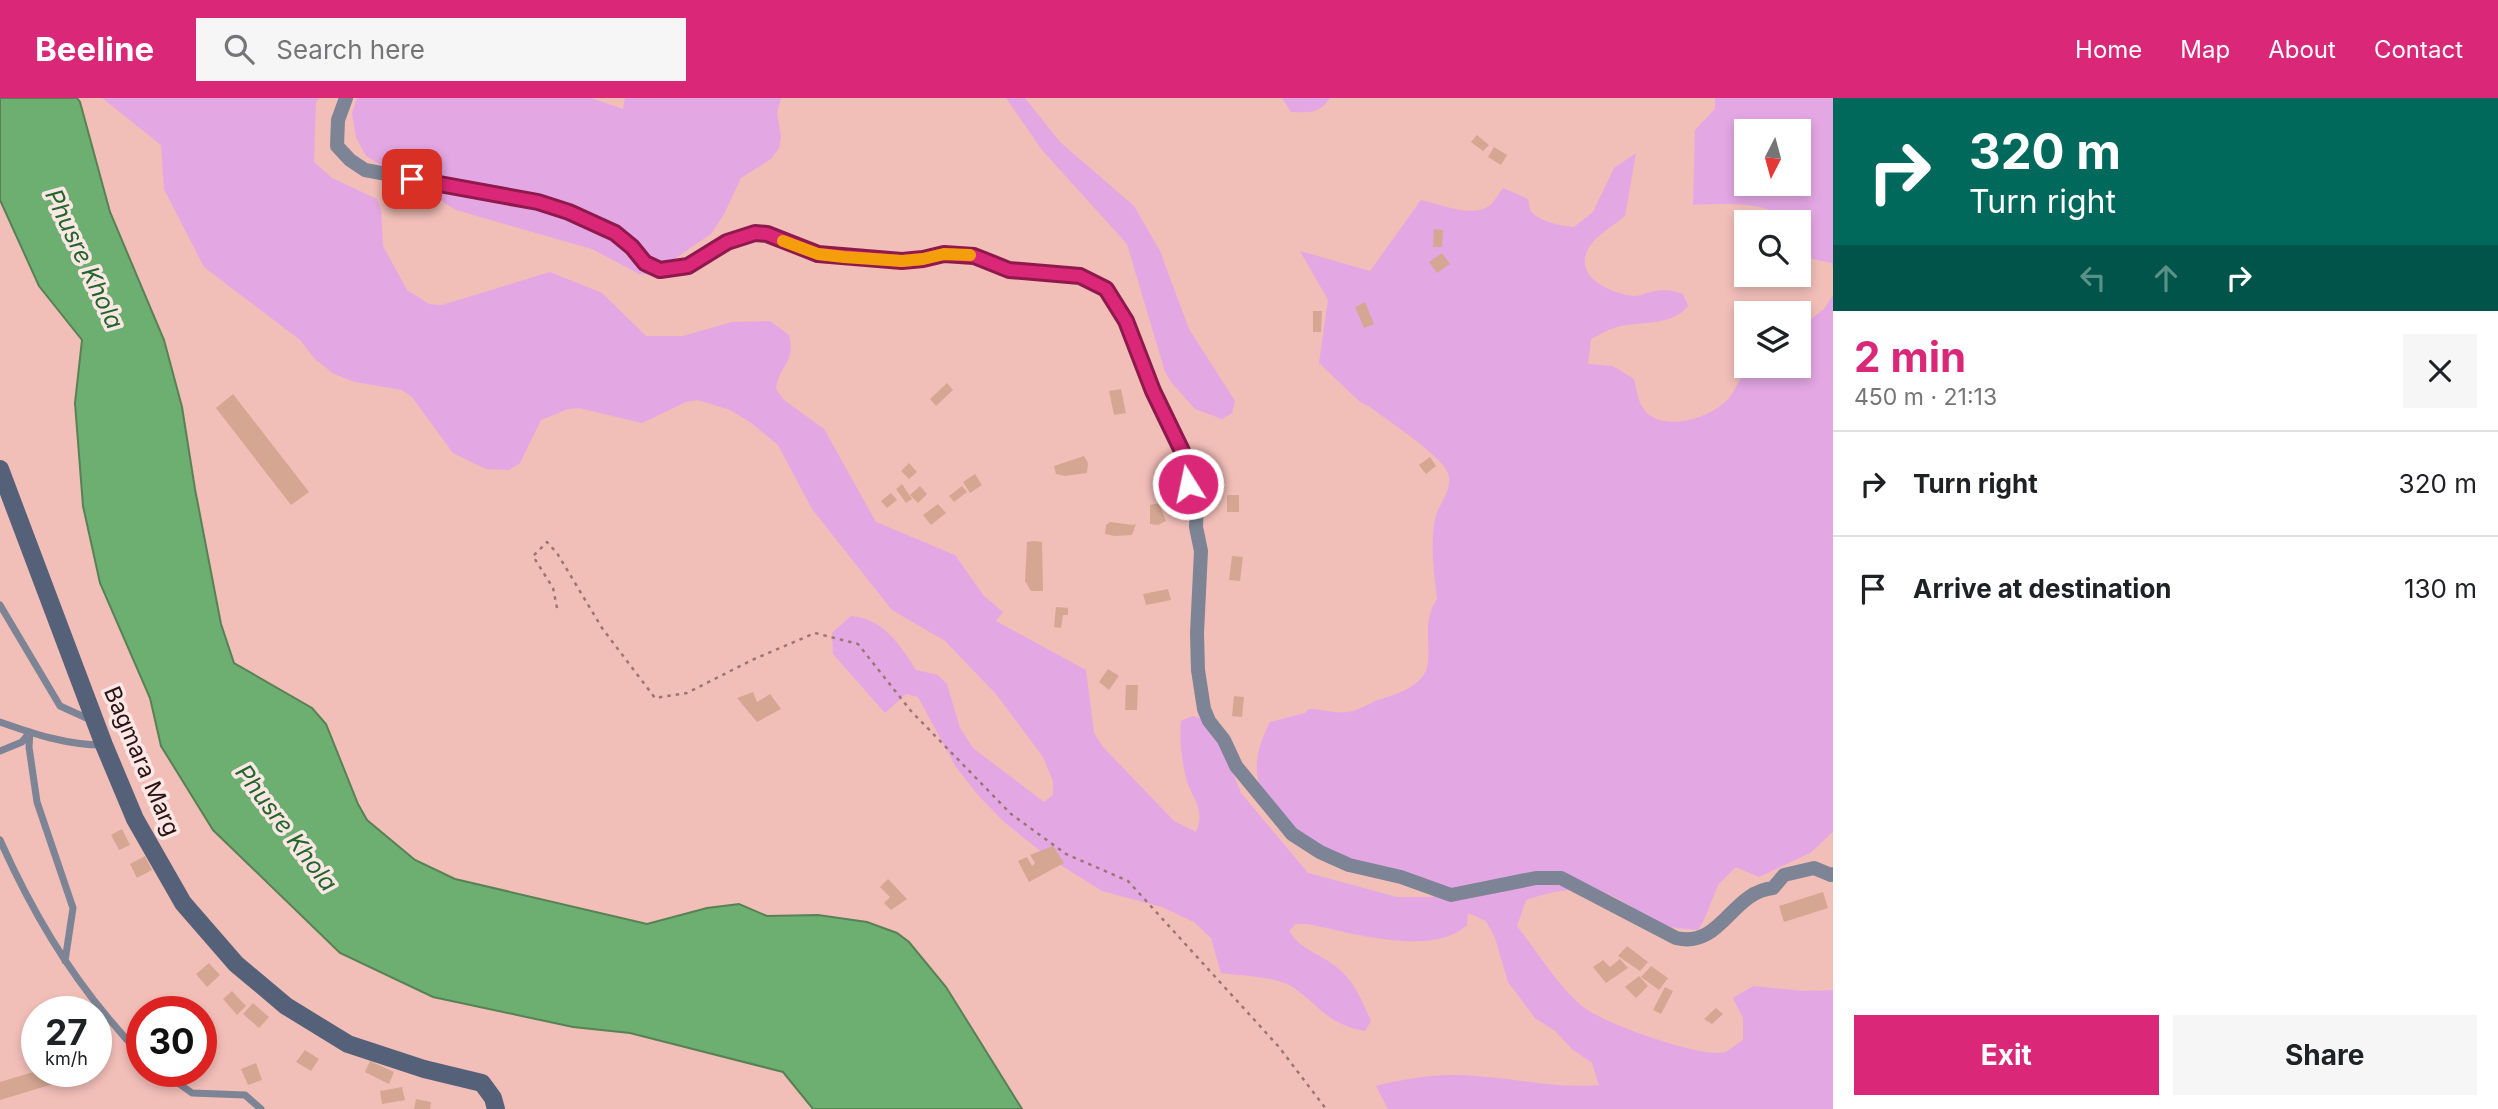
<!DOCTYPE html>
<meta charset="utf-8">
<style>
:root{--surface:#fff;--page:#f6f6f6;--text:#202124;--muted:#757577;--line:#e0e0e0;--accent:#db2777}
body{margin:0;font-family:Inter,sans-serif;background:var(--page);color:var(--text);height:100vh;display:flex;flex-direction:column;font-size:26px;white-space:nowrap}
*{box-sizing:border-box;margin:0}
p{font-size:23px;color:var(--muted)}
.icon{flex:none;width:38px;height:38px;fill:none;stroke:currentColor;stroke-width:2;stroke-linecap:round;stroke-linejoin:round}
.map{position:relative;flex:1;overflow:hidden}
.sheet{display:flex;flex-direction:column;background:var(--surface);width:665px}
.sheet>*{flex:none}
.banner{background:#00695c;color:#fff;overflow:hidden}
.needle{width:46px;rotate:186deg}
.tools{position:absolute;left:1734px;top:21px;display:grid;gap:14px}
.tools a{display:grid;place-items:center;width:77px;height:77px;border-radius:0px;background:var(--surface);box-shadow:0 4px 10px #0003;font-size:35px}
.speed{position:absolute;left:21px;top:898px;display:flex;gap:14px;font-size:35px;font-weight:700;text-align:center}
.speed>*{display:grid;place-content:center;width:91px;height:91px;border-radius:50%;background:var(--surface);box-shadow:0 4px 10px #0003;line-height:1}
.speed small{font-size:18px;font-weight:400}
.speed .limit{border:10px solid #d22;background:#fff;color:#111}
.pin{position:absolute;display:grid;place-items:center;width:60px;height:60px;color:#fff;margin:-30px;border-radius:14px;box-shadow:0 4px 10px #0006}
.me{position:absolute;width:77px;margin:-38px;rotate:350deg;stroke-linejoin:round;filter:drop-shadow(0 0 5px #0008)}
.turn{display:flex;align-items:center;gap:24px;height:147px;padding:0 21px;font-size:32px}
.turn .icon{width:91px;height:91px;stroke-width:2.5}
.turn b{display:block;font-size:49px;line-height:60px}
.lanes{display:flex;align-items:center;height:66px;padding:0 21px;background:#0003;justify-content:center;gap:35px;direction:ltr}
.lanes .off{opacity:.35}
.round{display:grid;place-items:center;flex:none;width:74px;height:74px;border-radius:0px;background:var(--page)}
.summary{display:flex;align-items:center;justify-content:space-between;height:119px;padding:0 21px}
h1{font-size:42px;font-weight:700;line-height:52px;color:var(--accent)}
.cta{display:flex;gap:14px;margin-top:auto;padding:14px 21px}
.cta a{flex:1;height:80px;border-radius:0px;background:var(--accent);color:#fff;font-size:28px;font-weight:700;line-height:80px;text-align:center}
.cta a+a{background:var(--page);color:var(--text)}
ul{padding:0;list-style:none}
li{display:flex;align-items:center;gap:21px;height:105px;padding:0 21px;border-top:2px solid var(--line)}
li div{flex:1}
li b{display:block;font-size:26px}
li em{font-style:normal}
header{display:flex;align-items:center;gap:42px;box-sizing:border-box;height:98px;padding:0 35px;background:var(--accent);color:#fff}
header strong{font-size:33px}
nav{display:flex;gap:38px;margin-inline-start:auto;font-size:24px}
.search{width:490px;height:63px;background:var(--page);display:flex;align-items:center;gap:18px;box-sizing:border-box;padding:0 24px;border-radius:0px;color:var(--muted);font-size:26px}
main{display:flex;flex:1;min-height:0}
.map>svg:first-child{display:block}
</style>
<header>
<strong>Beeline</strong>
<div class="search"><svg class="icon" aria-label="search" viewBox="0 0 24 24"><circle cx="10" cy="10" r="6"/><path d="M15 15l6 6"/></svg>Search here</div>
<nav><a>Home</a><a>Map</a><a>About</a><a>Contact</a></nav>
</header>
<main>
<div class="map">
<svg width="1833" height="1011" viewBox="0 0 1833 1011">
<rect width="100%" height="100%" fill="#f2beb8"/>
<path fill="#e3a7e4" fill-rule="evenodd" d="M102,0H319L316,4L314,64L332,80L377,101L381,112L383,148L407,192L429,206L442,207L550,174L602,195L646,238H683L732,224L770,223L789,237C796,265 779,267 776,291L784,302L824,331L876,424L955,457L984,498L1003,514L996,523L1086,572L1094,635L1103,649L1174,723L1196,734C1206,711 1192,701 1186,680C1182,663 1179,641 1181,623L1192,618L1203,621L1219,639L1241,695L1308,775L1397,799H1434C1430,794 1425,787 1420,783C1408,773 1374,771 1358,766C1326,755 1265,717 1258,681C1254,661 1261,642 1270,624L1305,615L1309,611C1322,611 1336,616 1348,614C1358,613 1368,606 1378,602C1397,596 1425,588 1428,565C1430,542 1423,522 1437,501C1434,474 1430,448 1435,421C1438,406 1454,391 1448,375C1442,358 1387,322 1370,309L1360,304L1319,265L1328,202L1300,153L1370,173L1421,102C1440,106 1470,120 1489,108C1495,104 1499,95 1503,90L1528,101C1528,102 1530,112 1531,113C1539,124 1562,128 1574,129L1593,114L1614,70L1636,55L1625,118C1614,127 1595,138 1588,151C1573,181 1614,196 1635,198C1641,198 1645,195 1651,194C1662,191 1673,192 1683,196L1688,208C1671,228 1645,223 1621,228C1610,230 1601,236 1591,241L1588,266L1613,268L1634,281C1637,293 1638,307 1648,316C1668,332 1706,321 1724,305C1737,295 1738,275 1755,268C1764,265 1789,268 1799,268V224L1806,225L1824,211L1833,197V734L1810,755L1759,779L1736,769L1718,787L1704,822L1698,832C1690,831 1683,831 1676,830C1650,825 1631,805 1607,796C1582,786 1550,794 1526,802L1517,828C1536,852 1562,894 1586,911C1607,926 1702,961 1725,954C1731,951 1738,945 1743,942V920L1733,900L1753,888L1803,893L1833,892V1011H1388L1376,988C1408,980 1441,975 1474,978C1515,980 1558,991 1599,987L1592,965L1572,951L1555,933L1535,920L1508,884L1495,840L1486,823L1468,815L1467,827C1432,860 1350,834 1307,826H1296L1289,833C1300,852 1324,857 1340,872C1356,886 1362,904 1371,923L1365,933C1326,926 1320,907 1291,888C1274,878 1240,878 1221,875L1211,840L1194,824L1162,809L1102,793L1048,759L1003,723L978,697L956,669L918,599L906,596L885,615L833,556L832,535L851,518C883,520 901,548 916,572L938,577L947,586L960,630L973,650L1044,704L1053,697V683L1043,659L996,596L945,543L892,512L812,411L778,347L750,324L730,312L698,302L686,304L642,325L579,310L568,311L541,322L520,365L509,372L486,371L453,355L412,299L402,292L355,284L334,276L315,261L300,242L204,169L164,91L161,47Z
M357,0H591L623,11L625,0H781L777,15L781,38L779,50L771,61L741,80L724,116L711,136L651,177L639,176L592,151L456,112L366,58L356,39L352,15Z
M1006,0H1025L1060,44L1134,108L1160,153L1189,231L1235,303L1232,315L1222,321L1195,311L1171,284L1165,274L1127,146L1042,52Z
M1282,0H1330C1318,17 1310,14 1291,14Z
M1715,0H1833V171L1832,165L1799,158V124H1787C1772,102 1718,106 1693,107L1695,32L1715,11ZM1799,33V86H1746V33Z"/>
<path fill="#6daf71" stroke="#588155" stroke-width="2" d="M0,0H77L80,4L110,114L164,242L182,309L195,391L221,526L234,565L312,610L326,626L358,706L367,722L415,762L455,781L647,826L707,810L739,806L767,818L818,817L867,824L897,835L909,844L946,889L1022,1011H813L783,974L630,935L573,929L433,899L340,855L213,732L161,648L150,600L100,485L83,408L75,305L82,242L39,188L0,102Z"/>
<path fill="#d5a793" d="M1477,37L1489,47L1483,53L1471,44Z
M1494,49L1507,57L1501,67L1488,59Z
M1434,131L1443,132L1442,149H1433Z
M1442,155L1450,166L1437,175L1429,164Z
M1365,204L1374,226L1364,230L1355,209Z
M1313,213H1322L1321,234H1313Z
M947,285L953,292L936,308L930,301Z
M1121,291L1126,315L1114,317L1109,293Z
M233,296L309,394L291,407L216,310Z
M1084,358L1088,365L1087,375L1065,378L1056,376L1054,368Z
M1430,359L1436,368L1426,376L1419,367Z
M909,365L917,374L909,381L901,373Z
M975,376L982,387L970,395L963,384Z
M902,386L912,401L906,405L896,391Z
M920,388L927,396L918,405L910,397Z
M962,388L967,394L954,404L949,398Z
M891,395L897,402L887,410L881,403Z
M1227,397H1239V414H1227Z
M1159,405L1166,423L1158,427L1150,426V407Z
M938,406L946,415L931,427L923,417Z
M1110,424L1133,427L1136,426L1132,437L1114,438L1105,436L1106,427Z
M1034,443L1042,444L1043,493H1031L1025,483L1027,444Z
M1232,458L1243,459L1240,483L1229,482Z
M1168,491L1171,502L1146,507L1143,496Z
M1056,509L1068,510V517H1063L1061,530L1054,529Z
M1108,571L1119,578L1109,592L1099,584Z
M1126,587H1138L1137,612H1125Z
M753,594L757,604L770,596L781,611L757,624L737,600Z
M1234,598L1244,599L1242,619L1232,618Z
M122,731L130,747L119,752L111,737Z
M1053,748L1064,765L1029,784L1018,763L1027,759L1032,768L1035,765L1030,757Z
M145,758L152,772L137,780L130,766Z
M888,781L907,801L891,812L884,805L890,799L880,789Z
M1823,794L1828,810L1784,824L1779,808Z
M1627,848L1648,864L1640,873L1618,858Z
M1620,861L1628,870L1606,885L1593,869L1603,862L1610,869Z
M209,865L220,877L207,889L196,876Z
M1651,868L1668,880L1659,892L1641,879Z
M1639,878L1648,888L1636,900L1625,889Z
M1665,889L1673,893L1661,916L1653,912Z
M232,893L246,908L237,917L223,901Z
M253,905L269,919L259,930L243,916Z
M1716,910L1723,916L1712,926L1704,921Z
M305,952L319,961L311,973L296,964Z
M370,963L394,974L389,986L365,974Z
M256,965L262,982L248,987L241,971Z
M37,973H50L53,986L0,1002V984Z
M402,989L405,1002L382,1006L380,993Z
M416,1001L431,1004L430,1011H414Z"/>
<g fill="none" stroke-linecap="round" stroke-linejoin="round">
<path stroke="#9c7772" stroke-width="2.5" stroke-dasharray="3.5 5" stroke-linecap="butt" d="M557,510L553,490L533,458L547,444L557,455L602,530L655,600L687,595L752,562L815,535L858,546L911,613L1011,716L1066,756L1128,783L1279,949L1326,1011"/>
<path stroke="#7c8495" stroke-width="7" d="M0,507L60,608L93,623
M0,624C34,636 67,647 103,647
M0,653L22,644L30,634L29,649L37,704L73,810L65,863
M0,742C28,805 64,868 109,921C120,933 129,946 142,957
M161,973L192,995L245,997L261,1011"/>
<path stroke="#7c8495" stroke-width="14" d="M346,0L338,22L337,48L350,62L365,72L538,104L569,114L615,135L632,149L645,165L660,171L688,168L728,144L755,135L767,136L818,156L844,159L903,162L923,161L944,156L973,158L1009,172L1080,178L1106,191L1126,223L1153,293L1182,353L1188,386L1197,405L1196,429L1201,453L1197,535L1198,572L1204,611L1209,623L1224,642L1236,668L1292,736L1320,754L1349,767L1401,779L1451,797L1536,780H1561L1676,840C1721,851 1731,794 1773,790L1784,777L1814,770L1831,777L1833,776"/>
<path stroke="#556179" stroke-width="18" d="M0,371L104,647L135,721L183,805L236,866L286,908L348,946L424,971L482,985L493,1000L496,1011"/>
</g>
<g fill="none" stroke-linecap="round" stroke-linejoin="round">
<defs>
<path id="route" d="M412,81L538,104L569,114L615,135L632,149L645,165L660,172L688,168L727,144L755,135L767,136L818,156L902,163L923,161L944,156L974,158L1009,172L1080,178L1106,191L1126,223L1153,293L1182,353L1188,386"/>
</defs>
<use href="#route" stroke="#8e194d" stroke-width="18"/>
<use href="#route" stroke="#db2777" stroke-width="12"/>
<path stroke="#f59e0b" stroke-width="12" d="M783,143L818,156L844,159L902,163L923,161L944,156L970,157"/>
</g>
<g text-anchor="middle" stroke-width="7" stroke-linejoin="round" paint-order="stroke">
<g font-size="23" fill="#281614" stroke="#fde7e5">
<text transform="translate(142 663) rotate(67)" y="8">Bagmara Marg</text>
</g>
<g font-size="24" font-style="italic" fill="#22662b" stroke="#fde7e5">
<text transform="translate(84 161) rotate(65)" y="8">Phusre Khola</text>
<text transform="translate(286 730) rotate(53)" y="8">Phusre Khola</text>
</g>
</g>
</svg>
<div class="tools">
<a><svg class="needle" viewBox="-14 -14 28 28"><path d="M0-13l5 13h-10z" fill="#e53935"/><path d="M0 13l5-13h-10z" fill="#757577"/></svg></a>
<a><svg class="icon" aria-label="search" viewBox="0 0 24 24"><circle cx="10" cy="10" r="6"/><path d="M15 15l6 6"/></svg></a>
<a><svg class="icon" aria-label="layers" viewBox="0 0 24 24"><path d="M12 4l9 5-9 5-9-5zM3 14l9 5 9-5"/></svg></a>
</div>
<div class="speed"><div>27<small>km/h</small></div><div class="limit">30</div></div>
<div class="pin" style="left:412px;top:81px;background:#d93025"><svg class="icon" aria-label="arrive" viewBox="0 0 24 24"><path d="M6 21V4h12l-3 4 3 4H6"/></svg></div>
<svg class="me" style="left:1188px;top:386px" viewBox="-20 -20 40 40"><circle r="17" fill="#db2777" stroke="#fff" stroke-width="3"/><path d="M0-11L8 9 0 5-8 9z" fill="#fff"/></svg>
</div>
<section class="sheet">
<div class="banner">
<div class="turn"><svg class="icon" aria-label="right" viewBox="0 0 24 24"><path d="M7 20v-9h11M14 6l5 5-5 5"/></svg><div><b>320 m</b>Turn right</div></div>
<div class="lanes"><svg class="icon off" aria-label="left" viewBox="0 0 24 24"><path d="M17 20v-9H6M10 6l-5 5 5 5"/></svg><svg class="icon off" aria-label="ahead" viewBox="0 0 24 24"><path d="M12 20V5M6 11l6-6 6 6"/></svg><svg class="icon" aria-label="right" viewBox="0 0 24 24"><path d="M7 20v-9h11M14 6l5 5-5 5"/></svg></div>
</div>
<div class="summary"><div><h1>2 min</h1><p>450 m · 21:13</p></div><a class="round"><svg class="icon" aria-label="close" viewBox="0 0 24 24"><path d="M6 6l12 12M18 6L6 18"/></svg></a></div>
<ul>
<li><svg class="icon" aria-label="right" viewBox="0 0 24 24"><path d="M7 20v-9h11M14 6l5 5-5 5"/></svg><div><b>Turn right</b></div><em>320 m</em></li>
<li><svg class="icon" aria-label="arrive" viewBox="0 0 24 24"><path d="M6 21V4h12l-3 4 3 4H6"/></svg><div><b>Arrive at destination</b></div><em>130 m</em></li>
</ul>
<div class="cta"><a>Exit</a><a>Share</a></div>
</section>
</main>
